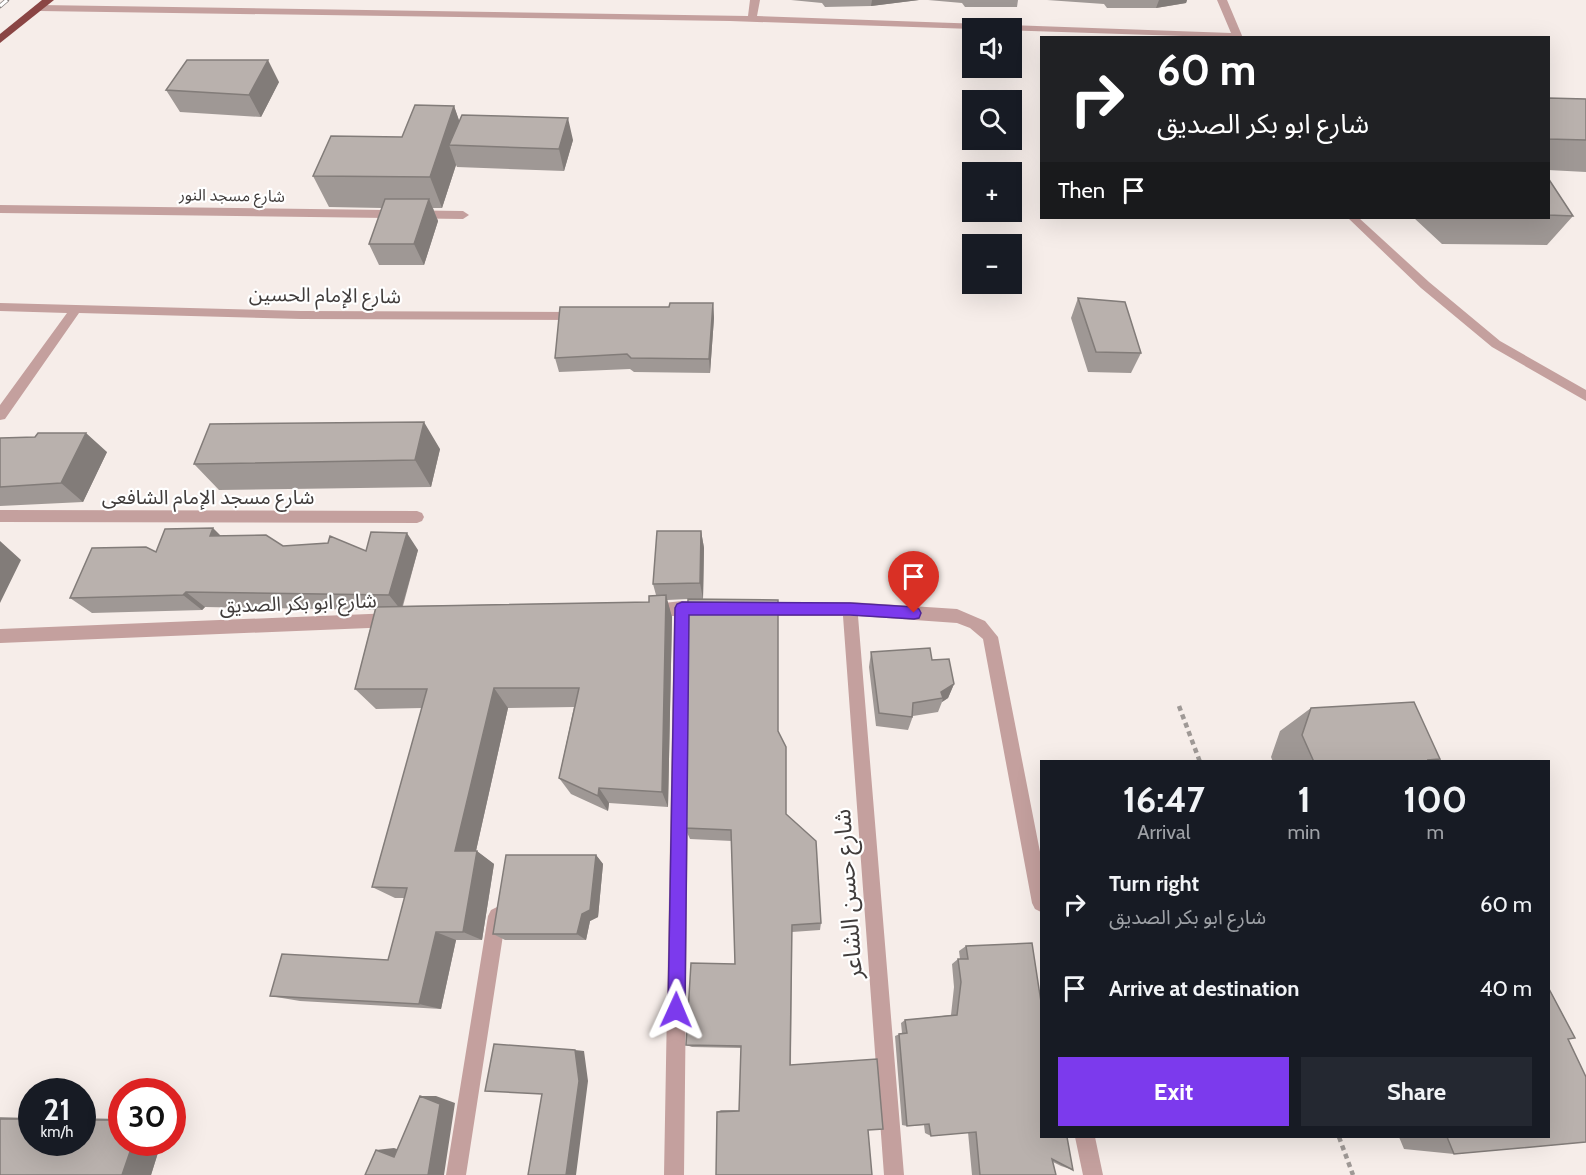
<!DOCTYPE html>
<meta charset="utf-8">
<style>
:root{--surface:#171b24;--page:#242831;--text:#f1f3f6;--muted:#9ea1a6;--accent:#7c3aed}
body{margin:0;font-family:Cabin,"Noto Sans Arabic",sans-serif;background:var(--page);color:var(--text);height:100vh;display:flex;flex-direction:column;font-size:22px;white-space:nowrap}
*{box-sizing:border-box;margin:0}
p{font-size:20px;color:var(--muted)}
.icon{flex:none;width:33px;height:33px;fill:none;stroke:currentColor;stroke-width:2;stroke-linecap:round;stroke-linejoin:round}
.map{position:relative;flex:1;overflow:hidden}
.panel{position:absolute;left:1040px;top:760px;width:510px;height:378px;display:flex;flex-direction:column;background:var(--surface);border-radius:0px;box-shadow:0 6px 24px #0002}
.panel>*{flex:none}
.banner{position:absolute;left:1040px;top:36px;width:510px;height:183px;border-radius:0px;box-shadow:0 6px 24px #0002;background:#202124;color:#fff;overflow:hidden}
.tools{position:absolute;left:962px;top:18px;display:grid;gap:12px}
.tools a{display:grid;place-items:center;width:60px;height:60px;border-radius:0px;background:var(--surface);box-shadow:0 6px 24px #0002;font-size:30px}
.speed{position:absolute;left:18px;top:1078px;display:flex;gap:12px;font-size:30px;font-weight:700;text-align:center}
.speed>*{display:grid;place-content:center;width:78px;height:78px;border-radius:50%;background:var(--surface);box-shadow:0 6px 24px #0002;line-height:1}
.speed small{font-size:15px;font-weight:400}
.speed .limit{border:9px solid #d22;background:#fff;color:#111}
.pin{position:absolute;display:grid;place-items:center;width:51px;height:51px;color:#fff;margin:-62px -26px;border-radius:50% 50% 50% 0;rotate:-45deg;box-shadow:0 0 6px #0007}
.pin .icon{rotate:45deg}
.me{position:absolute;width:66px;margin:-33px;rotate:1deg;stroke-linejoin:round;filter:drop-shadow(0 0 4px #0008)}
.turn{display:flex;align-items:center;gap:21px;height:126px;padding:0 18px;font-size:27px}
.turn .icon{width:78px;height:78px;stroke-width:2.5}
.turn b{display:block;font-size:42px;line-height:51px}
.then{display:flex;align-items:center;height:57px;padding:0 18px;background:#0003;gap:12px;font-size:22px}
.eta{display:flex;justify-content:space-evenly;align-items:center;height:102px;text-align:center}
.eta b{font-size:36px;font-weight:700;line-height:42px}
.cta{display:flex;gap:12px;margin-top:auto;padding:12px 18px}
.cta a{flex:1;height:69px;border-radius:0px;background:var(--accent);color:#fff;font-size:24px;font-weight:700;line-height:69px;text-align:center}
.cta a+a{background:var(--page);color:var(--text)}
ul{padding:0;list-style:none}
li{display:flex;align-items:center;gap:18px;height:84px;padding:0 18px}
li div{flex:1}
li b{display:block;font-size:22px}
li em{font-style:normal}
.map>svg:first-child{display:block}
</style>
<div class="map">
<svg width="1586" height="1175" viewBox="0 0 1586 1175">
<rect width="100%" height="100%" fill="#f6ede9"/>
<g fill="none" stroke-linecap="round" stroke-linejoin="round">
<path stroke="#9f9996" stroke-width="4.5" stroke-dasharray="5 4" stroke-linecap="butt" d="M1179,706L1200,762
M1339,1137L1353,1175"/>
<path fill="#c4a09e" fill-rule="evenodd" d="M750,0H760L757,16L1231,33L1217,0H1227L1243,38L730,21L40,11L35,8L40,5L748,16Z
M0,205L463,211L469,215L463,219L0,213Z
M1348,218H1359L1429,282L1500,341L1586,390V401L1492,347L1421,288Z
M0,303L301,311L578,312L584,316L578,320L301,319L79,313L5,419L0,420V405L67,313L0,311Z
M0,510L417,511L422,513L424,517L422,521L417,523L0,522Z
M682,601L712,603L715,608L712,613L690,615L684,1175H664L674,616L645,615L642,610L645,605Z
M758,602H850L957,609L985,621L998,637L1041,857V912L1035,909L1032,903L983,639L970,628L957,623L858,616L904,1175H884L843,616H758L753,614L750,609L753,604Z
M393,613L398,615L401,620L398,625L393,627L0,643V629Z
M497,907L503,910L506,916L466,1175H446L488,916L491,910Z
M1075,1137H1095L1103,1175H1083Z"/>
<path fill="#8a4544" fill-rule="evenodd" d="M42,0H54L0,43V34Z"/>
<defs>
<path id="rail" d="M0,6L7,0"/>
</defs>
<use href="#rail" stroke="#857f7d" stroke-width="4.5"/>
<use href="#rail" stroke="#fff" stroke-width="3" stroke-dasharray="10" stroke-linecap="butt"/>
</g>
<path fill="#9f9895" d="M791,0H919L871,6L825,7L822,3Z
M928,0H1018L1017,7H965L962,3Z
M1047,0H1187L1186,3L1156,8H1107L1104,4Z
M279,82L261,117L180,112L166,90Z
M1548,98L1586,99V172L1548,170Z
M454,106L459,121L573,140L564,171L457,167L456,165L442,208H433L438,221L424,265H379L369,244L382,208L329,207L313,176L402,137Z
M1548,178L1573,216L1547,245L1442,244L1414,218H1548Z
M1078,298L1141,353L1131,373L1088,372L1071,318Z
M713,303L714,318L710,373L634,372L630,369L559,372L555,358Z
M0,438L107,452L83,502L0,506Z
M440,449L431,487L219,490L194,464Z
M701,531L704,548L703,599L778,600V732L786,815L821,923L820,930L792,932L791,1065L883,1129L717,1112L721,1110H739L741,1048L692,1047L686,1045L735,964L732,841L690,839L685,828L688,599L667,600L672,617L668,807L609,803L608,811L571,794L559,778L574,707L508,708L476,851L494,864L482,940H456L441,1009L300,1001L270,996L388,960L405,898H395L372,887L422,708L376,709L355,689L375,610L205,607L202,610L92,613L70,598L156,552L221,536L283,546L366,551L418,550L403,606L649,602L656,595L653,584Z
M871,652L932,660L954,684L948,698L942,702L938,712L913,716L908,730L876,726L869,667Z
M1311,708L1440,759L1434,762H1273L1271,757L1280,731Z
M596,855L603,864L598,917L590,921L586,940H505L493,934Z
M966,946L1041,1137L1073,1170L1061,1166L1053,1162L1056,1175H972L968,1132L931,1136L925,1133L924,1125L907,1126L902,1125L895,1036L902,1033L901,1023L905,1020L951,1015L954,987L952,964L958,959H960L959,951Z
M1548,987L1575,1038L1568,1039L1586,1077V1142L1454,1154L1404,1149L1399,1137H1548Z
M0,1117L32,1118V1143H82V1118L122,1119V1143H161L151,1175H0Z"/>
<path fill="#827c79" d="M872,0H919L871,6Z
M1159,0H1187L1186,3L1156,8Z
M268,60L279,82L261,117L249,95Z
M454,106L465,137L449,145L456,165L442,208L430,177Z
M568,118L573,140L564,171L559,149Z
M429,199L438,221L424,265L414,244Z
M713,303L714,318L710,373L709,359Z
M424,422L440,449L431,487L415,460Z
M86,433L107,452L83,502L61,483Z
M213,528L230,545L210,536Z
M701,531L704,548L703,599L700,583Z
M407,533L418,550L401,610L389,595Z
M0,541L21,560L0,603Z
M186,592L205,607L202,610L183,595Z
M666,595L672,617L668,807L662,792Z
M954,684L948,698L942,702L943,698L941,692Z
M494,688L508,708L473,864L455,851Z
M599,788L609,803L608,811L598,796Z
M477,851L494,864L482,940L463,932Z
M596,855L603,864L598,917L590,921L586,940L577,934Z
M436,932L456,940L441,1009L419,1004Z
M575,1050L584,1051L588,1081L576,1175H566Z
M420,1096H436L455,1103L444,1175H428Z
M133,1143H161L151,1175H122Z
M394,1148L411,1154L394,1157L376,1150Z"/>
<path fill="#b9b1ad" stroke="#827c79" stroke-width="1.5" d="M187,60H268L249,95L166,90Z
M1548,98L1586,99V140L1548,139Z
M415,105L454,106L430,177L313,176L331,136L402,137Z
M462,115L568,118L559,149L449,145Z
M1548,178L1573,216L1548,215Z
M385,199H429L414,244H369Z
M1078,298L1125,302L1141,353L1096,352Z
M670,303H713L709,359L631,358L627,354L555,358L560,307H669Z
M424,422L415,460L194,464L210,424Z
M38,433H86L61,483L0,487V438L35,437Z
M213,528L210,536L266,535L283,546L328,543L330,536L366,551L371,532L407,533L389,595L186,592L183,595L70,598L92,548L146,547L156,552L165,529Z
M657,531H701L700,583L653,584Z
M666,595L662,792L599,788L598,796L559,778L579,688H494L455,851H477L463,932H436L419,1004L270,996L282,954L388,960L407,888L372,887L427,689H355L376,607L649,602V596Z
M688,599L778,600V731L786,747V814L816,841L821,923L792,925L790,1065L877,1059L883,1129L868,1130L872,1175H716L717,1112L739,1111L741,1046L686,1045L691,963L735,964L731,830L685,828Z
M930,648L932,660L949,659L954,684L941,692L943,698L913,703L912,717L879,713L871,652Z
M1414,702L1440,759L1428,760L1429,762H1314L1302,735L1311,708Z
M506,855H596L590,910L582,914L577,934H493Z
M1032,943L1041,1002V1137H1067L1073,1170L1052,1159L1056,1175H980L976,1132L931,1136L929,1124L907,1126L899,1034L907,1033L905,1020L957,1015L961,982L958,959H968L966,946Z
M1548,987L1575,1038L1568,1039L1586,1077V1142L1454,1154L1447,1137H1548Z
M494,1044L575,1050L579,1081L566,1175H528L542,1094L485,1091Z
M420,1096L440,1104L428,1175H365L376,1150L394,1157Z
M0,1119H32V1143H82V1120H122V1143H133L122,1175H0Z"/>
<path fill="#7c3aed" stroke="#51269a" stroke-width="1.5" d="M682,602L850,603L914,607L919,609L921,613L919,618L914,619L850,615H689L685,1010L683,1016L676,1018L670,1016L668,1010L675,608L677,604Z"/>
<g text-anchor="middle" stroke-width="4.5" stroke-linejoin="round" paint-order="stroke">
<g font-size="16" fill="#403c3b" stroke="#fff">
<text transform="translate(232 195) rotate(1)" y="6">شارع مسجد النور</text>
</g>
<g font-size="20" fill="#403c3b" stroke="#fff">
<text transform="translate(325 295) rotate(1)" y="7">شارع الإمام الحسين</text>
<text x="208" y="504">شارع مسجد الإمام الشافعى</text>
<text transform="translate(298 603) rotate(-2)" y="7">شارع ابو بكر الصديق</text>
</g>
<g font-size="24" fill="#403c3b" stroke="#fff">
<text transform="translate(848 894) rotate(-94)" y="8">شارع حسن الشاعر</text>
</g>
</g>
</svg>
<div class="tools">
<a><svg class="icon" aria-label="sound" viewBox="0 0 24 24"><path d="M4 9h4l5-4v14l-5-4H4zM17 9q2 3 0 6"/></svg></a>
<a><svg class="icon" aria-label="search" viewBox="0 0 24 24"><circle cx="10" cy="10" r="6"/><path d="M15 15l6 6"/></svg></a>
<a>+</a>
<a>−</a>
</div>
<div class="speed"><div>21<small>km/h</small></div><div class="limit">30</div></div>
<div class="pin" style="left:914px;top:613px;background:#d93025"><svg class="icon" aria-label="arrive" viewBox="0 0 24 24"><path d="M6 21V4h12l-3 4 3 4H6"/></svg></div>
<svg class="me" style="left:676px;top:1010px" viewBox="-20 -20 40 40"><path d="M0-17L14 15 0 8-14 15z" fill="#7c3aed" stroke="#fff" stroke-width="4"/></svg>
<div class="banner">
<div class="turn"><svg class="icon" aria-label="right" viewBox="0 0 24 24"><path d="M7 20v-9h11M14 6l5 5-5 5"/></svg><div><b>60 m</b>شارع ابو بكر الصديق</div></div>
<div class="then">Then<svg class="icon" aria-label="arrive" viewBox="0 0 24 24"><path d="M6 21V4h12l-3 4 3 4H6"/></svg></div>
</div>
<section class="panel">
<div class="eta">
<div><b>16:47</b><p>Arrival</p></div>
<div><b>1</b><p>min</p></div>
<div><b>100</b><p>m</p></div>
</div>
<ul>
<li><svg class="icon" aria-label="right" viewBox="0 0 24 24"><path d="M7 20v-9h11M14 6l5 5-5 5"/></svg><div><b>Turn right</b><p>شارع ابو بكر الصديق</p></div><em>60 m</em></li>
<li><svg class="icon" aria-label="arrive" viewBox="0 0 24 24"><path d="M6 21V4h12l-3 4 3 4H6"/></svg><div><b>Arrive at destination</b></div><em>40 m</em></li>
</ul>
<div class="cta"><a>Exit</a><a>Share</a></div>
</section>
</div>
